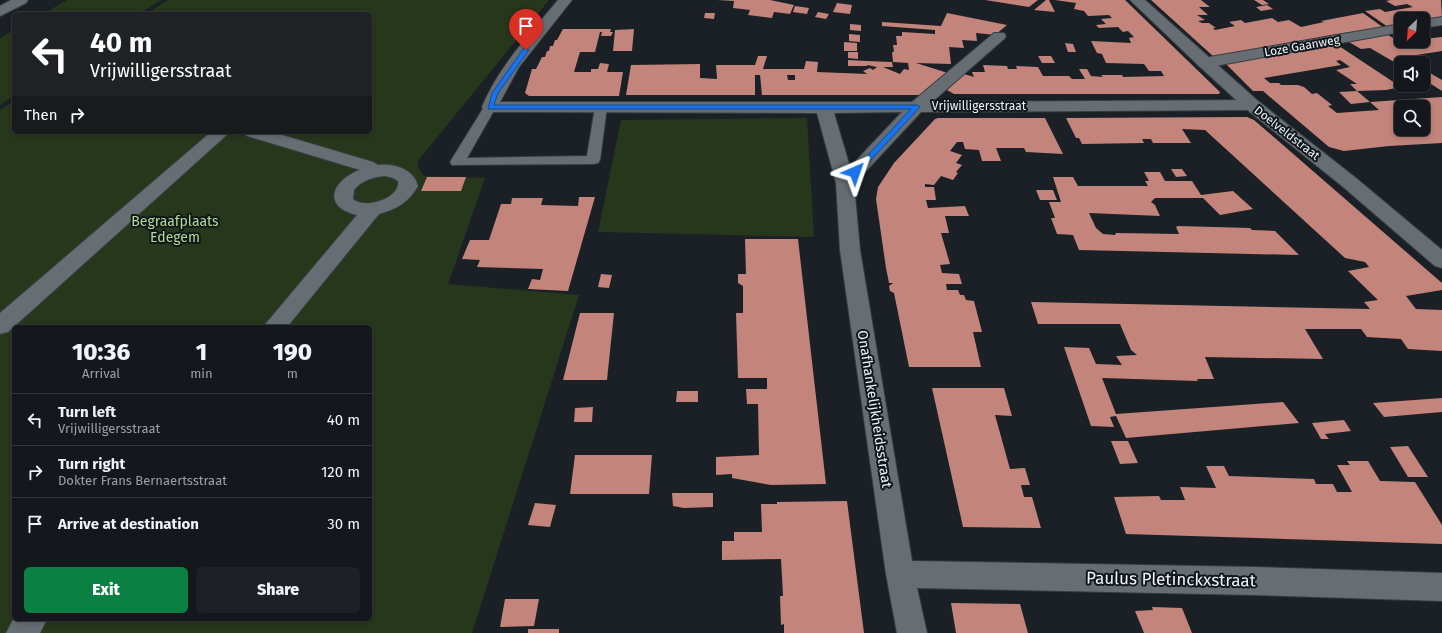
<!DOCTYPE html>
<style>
:root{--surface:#14181c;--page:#1d2125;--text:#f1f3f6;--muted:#9da0a3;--line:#33373b;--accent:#0b8043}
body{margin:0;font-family:"Fira Sans",sans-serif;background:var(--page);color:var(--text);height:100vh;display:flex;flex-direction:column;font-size:15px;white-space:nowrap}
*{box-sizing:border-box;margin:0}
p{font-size:13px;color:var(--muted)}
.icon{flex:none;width:22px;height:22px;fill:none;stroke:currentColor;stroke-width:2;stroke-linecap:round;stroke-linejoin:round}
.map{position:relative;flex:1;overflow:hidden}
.drawer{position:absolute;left:12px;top:325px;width:360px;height:296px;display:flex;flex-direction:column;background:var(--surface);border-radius:6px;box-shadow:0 2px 6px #0003,0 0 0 1px var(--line)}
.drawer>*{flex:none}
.top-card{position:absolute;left:12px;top:12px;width:360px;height:122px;border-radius:6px;box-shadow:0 2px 6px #0003,0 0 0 1px var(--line);background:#202124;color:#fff;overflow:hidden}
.needle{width:26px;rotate:205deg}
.buttons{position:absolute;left:1394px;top:12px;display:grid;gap:8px}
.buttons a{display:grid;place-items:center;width:36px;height:36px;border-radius:6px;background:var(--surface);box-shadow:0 2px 6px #0003,0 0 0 1px var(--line);font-size:20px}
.pin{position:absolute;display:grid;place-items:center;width:34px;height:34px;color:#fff;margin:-41px -17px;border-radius:50% 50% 50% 0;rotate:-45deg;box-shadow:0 0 4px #0007}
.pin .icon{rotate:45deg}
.me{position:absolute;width:44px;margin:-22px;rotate:43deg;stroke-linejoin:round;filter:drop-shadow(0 0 3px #0008)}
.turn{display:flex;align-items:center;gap:14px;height:84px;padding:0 12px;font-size:18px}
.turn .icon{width:52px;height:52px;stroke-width:2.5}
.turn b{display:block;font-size:28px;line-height:34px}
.then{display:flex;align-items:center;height:38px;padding:0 12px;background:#0003;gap:8px;font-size:15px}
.eta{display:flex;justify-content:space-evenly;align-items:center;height:68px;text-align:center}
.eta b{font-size:24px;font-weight:800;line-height:28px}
.button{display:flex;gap:8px;margin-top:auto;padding:8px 12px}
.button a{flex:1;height:46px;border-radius:6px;background:var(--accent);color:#fff;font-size:16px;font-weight:800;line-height:46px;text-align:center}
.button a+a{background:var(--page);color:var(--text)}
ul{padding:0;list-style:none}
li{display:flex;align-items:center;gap:12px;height:52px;padding:0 12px;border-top:1px solid var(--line)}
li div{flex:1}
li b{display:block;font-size:15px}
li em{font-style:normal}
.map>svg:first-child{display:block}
</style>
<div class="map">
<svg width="1442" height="633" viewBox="0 0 1442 633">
<rect width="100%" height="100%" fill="#1a2025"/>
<path fill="#27371c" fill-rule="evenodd" d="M67,0H161L139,14H43Z
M168,0H549L417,162L419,169L424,176L485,178L448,284L579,295L472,633H0V110L14,101V132H370V14H146ZM14,327H370V619H14Z
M14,30V96L0,105V38Z
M807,118L814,237L598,232L621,120Z"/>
<path fill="#c2847b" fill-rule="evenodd" d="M717,0H770L794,5L790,14L774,12L772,18L748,15L750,10L733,8L734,1Z
M985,0H1038L1029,7Z
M1046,0H1049L1055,12L1034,10Z
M1055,0H1125L1220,92L1219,94H954L947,90L964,74L974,77L972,72H985L983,65L1007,66L1008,69H1017L1016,66L1038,67L1043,76H1069L1072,79H1085L1079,69H1087L1091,76L1103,77L1101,75H1122L1123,77L1164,76L1161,71H1149L1144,64L1106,63L1102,54L1097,53L1091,41L1131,43L1129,38L1134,37L1128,31L1123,32L1118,27L1099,28L1096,25L1106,24L1101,19L1112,18L1109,15L1088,16L1084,11L1074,9L1076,3Z
M1151,0H1201L1210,7H1199L1208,15H1197L1205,20L1198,21L1202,23H1209L1216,28H1213L1215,30L1235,26L1229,22L1241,20L1245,23L1272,18L1278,22L1289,20L1301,27L1324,22L1321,21L1363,13L1384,28L1343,33L1214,57Z
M1254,0H1263L1269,4L1262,5Z
M1391,0H1441L1442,18L1423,21V19H1401V25L1388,27L1365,11L1380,9L1385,12L1413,7L1407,4L1395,6L1386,1Z
M837,3L852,5L850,14L833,12Z
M1267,5L1273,9L1261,11L1256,7Z
M795,6L809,8L807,14L793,12Z
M818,12L829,14L826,19L815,17Z
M705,13H715L714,19L704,18Z
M947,13L1007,25L995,35L976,33L977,41L962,40L964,48L949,47L951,64L916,63L951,74L926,95H762L760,75H755V95H626L631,65L700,64V78L717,79L716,65H755L758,56H767L763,69H804L806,61L818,62L817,72L867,74L863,71L870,68L873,70L877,67L867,65V66H848V60L866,61L892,62L893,67H883L900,74L904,69L909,70L908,63L893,62L892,52H894L893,45H897L896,36H902V32L935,34V30L882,26V22L941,26ZM787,75H795V80H788Z
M850,24L861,25V31L850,30Z
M563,29H611L610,32H613L611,36H601L602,32H600L595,52H580L574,72H591V69H598L600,63L609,64L607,72H623L619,96H529L525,93L532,69H536L542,57H545L547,51H549L550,46H553L555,40H557Z
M634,29L632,51H613L615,30Z
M849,34L860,35V42L849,41Z
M1388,35L1409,47L1429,44L1423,39L1442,37V51L1404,57L1414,63H1401V66L1370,48L1361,49L1349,42Z
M844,42L857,43V51H844Z
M1065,43L1073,44L1076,52H1068Z
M1336,44L1401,87L1386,90L1357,91L1350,84H1357L1336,70L1350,67L1340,60L1336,61L1341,65L1264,78L1270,83H1279L1281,85H1298L1304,87L1312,94L1317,93L1332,105L1328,106L1337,113L1379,110L1370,102L1442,97V143L1389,146L1344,151L1329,147L1263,91H1253L1226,64ZM1401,107H1423V129H1401Z
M848,52H858V59L848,58Z
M1038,56H1051L1055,63H1042Z
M1423,69L1442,80V91L1423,79Z
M1357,91L1370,102L1351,104L1339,92Z
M1247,117L1254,120L1442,283V290L1406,296L1416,309L1442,310V351L1408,349L1401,339L1367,337L1361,329H1305L1323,359L1205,357L1214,379H1197L1198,381L1102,378L1116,414L1283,402L1299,423L1126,438L1116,416L1110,417L1114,427L1091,426L1064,347L1089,348L1096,364L1122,365L1116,356L1137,355L1131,350L1120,324H1038L1031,302L1370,309L1364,302L1378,300L1348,271L1369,267L1365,262L1345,258L1205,130L1182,129L1191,143H1153L1151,139H1142L1144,143L1082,144L1079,138H1076L1066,118Z
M938,118H1045L1063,154L1026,152L1024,148H996L1001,161H982L979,150L965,149L963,142H957L950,151L962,155L956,163L962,165L956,172L958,173L953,180L941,176L934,185L925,184V187H934L936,200H926L928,208L965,206L969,216H945L949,233H941L950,264L940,265L942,273L959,274L962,284H946L947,290H958L960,295H964L966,300L974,301L982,332H973L981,367H909L894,293L890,291L889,286L893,283H889L886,268L876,199L878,187L894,163L935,119Z
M1171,169H1182L1187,176L1176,177Z
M1144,172H1160L1165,181H1192L1201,195L1233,191L1253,209L1220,215L1203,198H1155L1151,202L1155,205L1160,216L1089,213L1096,228L1103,234L1115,235L1116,233L1179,234L1176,227L1178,226L1250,228L1252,230L1275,231L1299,255L1079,250L1073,235L1057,234L1051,218H1055L1049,202H1061L1053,177H1073L1078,186H1148L1145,181H1149Z
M427,177H466L461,191H421Z
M1036,190H1053L1057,200H1040Z
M579,197H595L568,291L528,289L532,279L540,280L543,269L477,267L480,260L462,259L470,240H489L501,204H511L512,198H543L541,205L578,206Z
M745,239H798L826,484L771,485L732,478V474L716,475V457L759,455L758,404H747L746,389H767V378H738L736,313H743V286L738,283V274H746Z
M601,274L612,275L609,288L598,287Z
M580,313H614L607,380H563Z
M932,388H1004L1012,416L995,415L1010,469L1025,468L1030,485H1021L1024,497H1032L1041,528L963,527Z
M677,391H698V402H676Z
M1442,398V412L1384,417L1373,403Z
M593,407L592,422H574L575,408Z
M1344,420L1351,431L1325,434L1329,439H1321L1312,423Z
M1111,441H1128L1138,463L1120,464Z
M1408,446L1428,477H1408L1390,447Z
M575,455H652L649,494H570Z
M1347,461H1368L1380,481L1415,482L1442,525V544L1126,534L1114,497L1159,496L1161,500H1185L1180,487L1216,488L1206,466H1224L1229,476L1314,479L1316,484H1333L1337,492H1352L1337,465H1350Z
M672,493H713V507L684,508L673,506Z
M847,501L864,633H784V624L781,625L780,596H783L781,559L722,560V541H734V532H762L761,504H777V502Z
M535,503L556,505L550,527L528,525Z
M505,599H539L534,626L500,627Z
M951,603L1020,604L1028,633H956Z
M1152,607L1182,608L1192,633H1144L1135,611L1153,610Z
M528,629H559V633H528Z"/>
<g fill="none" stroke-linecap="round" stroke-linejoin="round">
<defs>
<path id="lane" d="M490,103L496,107L467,158L587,156L595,107L601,103L607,107L600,160L598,163L593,164L452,165L450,162L484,107Z"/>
<path id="street" d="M11,0H28L26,3L0,16V6Z
M558,0H572L519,67L500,102H912L994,33H1004L1006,36L1004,39L932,102L1252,100L1258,101L1260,105L1258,109L1252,110L921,112L854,184L860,250L912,561L1255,567L1442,573V601L1255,595L917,588L927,633H897L886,574L840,250L836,183L817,113L490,112L484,111L482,107C499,66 530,34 558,0ZM902,112L850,167L834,113Z
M1442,17V25L1423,28V20Z
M1401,24V32L1204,68L1199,66L1196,63L1199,60L1204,58Z
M211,132H230L8,332L0,334V313Z
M244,132H272L373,162L378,165C394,163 414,169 418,186C409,202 397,209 379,214L287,327H263L357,215C321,207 332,180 360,170L247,136ZM385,176L393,178L398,181C401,198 365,210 353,199L354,190C362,180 373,177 385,176Z
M14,618V619H47L40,633H6Z"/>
<path id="secondary" d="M1130,0H1145L1258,101L1356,178L1442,250V268L1435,266L1342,186L1246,109L1199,66Z"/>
</defs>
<use href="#lane" stroke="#393d41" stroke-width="2"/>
<use href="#street" stroke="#393d41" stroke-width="2"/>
<use href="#secondary" stroke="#393d41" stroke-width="2"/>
<use href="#lane" fill="#666e74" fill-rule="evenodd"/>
<use href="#street" fill="#666e74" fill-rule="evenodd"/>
<use href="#secondary" fill="#666e74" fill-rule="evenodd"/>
</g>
<path fill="#1a73e8" stroke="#114b97" d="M524,48L529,50L498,93L494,105H917L920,107L858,174L855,175L851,172L853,171L911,109H488L492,93Z"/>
<g text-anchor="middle" stroke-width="4" stroke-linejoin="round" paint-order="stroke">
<g font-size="12" fill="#f0f4f8" stroke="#11171c">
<text transform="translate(1302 46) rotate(-10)" y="4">Loze Gaanweg</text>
<text x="979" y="110">Vrijwilligersstraat</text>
<text transform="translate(1287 133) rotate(38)" y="4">Doelveldstraat</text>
</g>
<g font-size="14" fill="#b1dc93" stroke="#11171c">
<text x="175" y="226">Begraafplaats<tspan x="175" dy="16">Edegem</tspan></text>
</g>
<g font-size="14" fill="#f0f4f8" stroke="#11171c">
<text transform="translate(875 409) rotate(81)" y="5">Onafhankelijkheidsstraat</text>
</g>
<g font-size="17" fill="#f0f4f8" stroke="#11171c">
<text transform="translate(1171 579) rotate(1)" y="6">Paulus Pletinckxstraat</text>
</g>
</g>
</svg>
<div class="buttons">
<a><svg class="needle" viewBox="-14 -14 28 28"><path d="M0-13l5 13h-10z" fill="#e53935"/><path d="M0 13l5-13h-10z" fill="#9da0a3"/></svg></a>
<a><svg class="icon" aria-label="sound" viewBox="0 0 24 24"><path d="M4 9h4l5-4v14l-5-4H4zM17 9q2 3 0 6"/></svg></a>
<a><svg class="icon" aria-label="search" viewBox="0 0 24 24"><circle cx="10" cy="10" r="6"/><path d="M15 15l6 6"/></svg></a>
</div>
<div class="pin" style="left:526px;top:50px;background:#d93025"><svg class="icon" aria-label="arrive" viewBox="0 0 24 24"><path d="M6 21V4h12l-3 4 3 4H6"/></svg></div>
<svg class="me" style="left:855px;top:172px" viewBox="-20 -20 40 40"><path d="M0-17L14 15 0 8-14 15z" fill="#1a73e8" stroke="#fff" stroke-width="4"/></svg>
<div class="top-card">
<div class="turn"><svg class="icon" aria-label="left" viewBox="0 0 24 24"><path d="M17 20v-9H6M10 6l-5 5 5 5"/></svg><div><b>40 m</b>Vrijwilligersstraat</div></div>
<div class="then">Then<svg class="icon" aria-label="right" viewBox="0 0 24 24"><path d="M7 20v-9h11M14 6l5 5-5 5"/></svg></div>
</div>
<section class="drawer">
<div class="eta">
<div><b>10:36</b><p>Arrival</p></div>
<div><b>1</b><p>min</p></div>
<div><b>190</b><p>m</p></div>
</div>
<ul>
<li><svg class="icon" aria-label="left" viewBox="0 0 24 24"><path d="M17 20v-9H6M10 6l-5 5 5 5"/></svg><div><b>Turn left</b><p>Vrijwilligersstraat</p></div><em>40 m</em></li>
<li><svg class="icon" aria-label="right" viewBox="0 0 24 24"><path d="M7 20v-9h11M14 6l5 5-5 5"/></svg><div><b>Turn right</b><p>Dokter Frans Bernaertsstraat</p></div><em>120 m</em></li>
<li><svg class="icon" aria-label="arrive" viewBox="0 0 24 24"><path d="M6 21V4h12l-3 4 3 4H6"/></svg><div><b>Arrive at destination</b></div><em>30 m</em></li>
</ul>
<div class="button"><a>Exit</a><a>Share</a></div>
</section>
</div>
